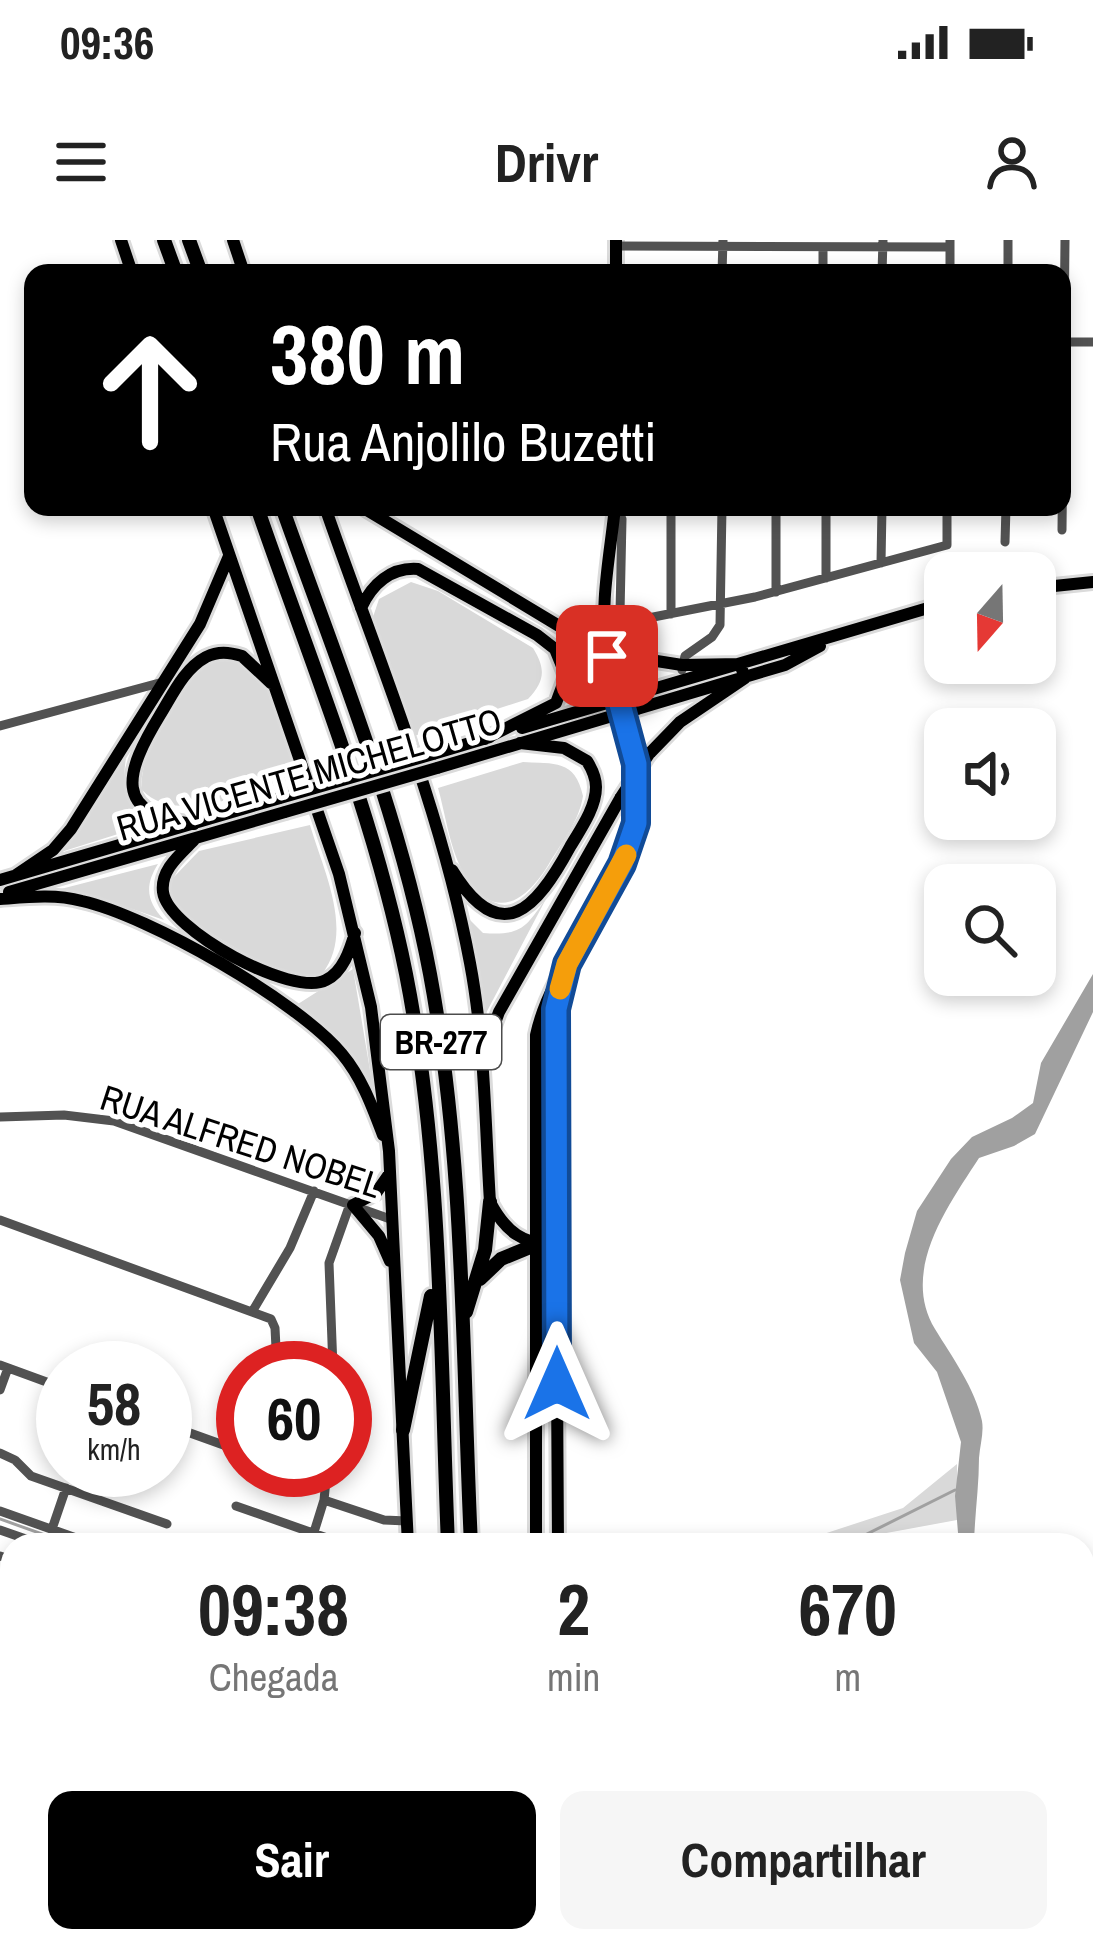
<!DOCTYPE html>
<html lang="pt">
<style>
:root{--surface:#fff;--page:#f6f6f6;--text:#222;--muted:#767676;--accent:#000}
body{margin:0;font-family:"Archivo Narrow",sans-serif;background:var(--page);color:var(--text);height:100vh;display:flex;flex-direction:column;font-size:45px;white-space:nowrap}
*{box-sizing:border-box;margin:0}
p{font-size:39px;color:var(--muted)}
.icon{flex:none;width:66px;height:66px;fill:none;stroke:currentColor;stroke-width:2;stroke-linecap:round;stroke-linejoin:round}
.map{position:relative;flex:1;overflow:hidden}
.details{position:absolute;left:0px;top:1293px;width:1095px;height:420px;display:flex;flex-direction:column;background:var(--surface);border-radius:36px 36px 0 0;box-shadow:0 6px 18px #0003}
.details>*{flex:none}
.guide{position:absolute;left:24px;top:24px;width:1047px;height:252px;border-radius:24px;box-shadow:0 6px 18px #0003;background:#000;color:#fff;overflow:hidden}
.needle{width:78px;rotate:200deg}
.buttons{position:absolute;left:924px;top:312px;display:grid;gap:24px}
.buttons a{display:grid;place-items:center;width:132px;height:132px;border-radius:24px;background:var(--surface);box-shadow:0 6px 18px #0003;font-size:60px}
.speed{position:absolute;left:36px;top:1101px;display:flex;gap:24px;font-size:60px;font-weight:700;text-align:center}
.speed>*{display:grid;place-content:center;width:156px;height:156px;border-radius:50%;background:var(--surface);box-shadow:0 6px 18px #0003;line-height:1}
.speed small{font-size:30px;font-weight:400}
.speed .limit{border:18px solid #d22;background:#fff;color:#111}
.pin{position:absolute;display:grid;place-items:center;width:102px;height:102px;color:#fff;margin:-51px;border-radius:24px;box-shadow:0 6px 18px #0006}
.me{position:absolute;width:132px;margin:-66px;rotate:0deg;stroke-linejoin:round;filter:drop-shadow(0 0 9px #0008)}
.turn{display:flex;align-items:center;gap:42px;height:252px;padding:0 48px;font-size:54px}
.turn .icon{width:156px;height:156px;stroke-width:2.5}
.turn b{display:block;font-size:84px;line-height:102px}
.eta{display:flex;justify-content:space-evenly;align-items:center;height:204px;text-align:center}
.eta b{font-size:72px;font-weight:700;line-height:84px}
.action{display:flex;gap:24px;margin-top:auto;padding:24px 48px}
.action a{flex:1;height:138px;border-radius:24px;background:var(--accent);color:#fff;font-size:48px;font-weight:700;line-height:138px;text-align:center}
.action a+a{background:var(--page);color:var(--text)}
.status{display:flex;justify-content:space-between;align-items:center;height:84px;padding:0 60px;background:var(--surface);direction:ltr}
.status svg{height:33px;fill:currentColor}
header{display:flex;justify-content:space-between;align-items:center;height:156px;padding:0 48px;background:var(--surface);font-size:54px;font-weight:700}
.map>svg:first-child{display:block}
</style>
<div class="status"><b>09:36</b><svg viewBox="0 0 49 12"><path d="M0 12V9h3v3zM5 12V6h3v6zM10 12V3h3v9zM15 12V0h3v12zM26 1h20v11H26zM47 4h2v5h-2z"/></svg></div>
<header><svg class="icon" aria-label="menu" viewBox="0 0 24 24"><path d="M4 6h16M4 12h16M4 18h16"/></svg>Drivr<svg class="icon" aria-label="person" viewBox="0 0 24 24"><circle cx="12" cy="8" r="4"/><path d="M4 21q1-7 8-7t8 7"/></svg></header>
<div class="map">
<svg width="1093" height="1713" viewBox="0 0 1093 1713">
<rect width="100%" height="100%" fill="#fff"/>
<path fill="#d9d9d9" d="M411,342L438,351L533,408C546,429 545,441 528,459L414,496L373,377L379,359Z
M221,418C275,423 284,496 298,538C254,550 177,587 142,550C137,521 173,451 196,431C203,424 212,421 221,418Z
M126,518C121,549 128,564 153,583L61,612Z
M523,522C554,524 575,519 583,556C579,581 563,601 550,622C529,658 497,685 466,637C450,612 446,576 438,548Z
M310,585C323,630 355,692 322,734C284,747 216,694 182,675L170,656L171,640L199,611Z
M158,624C144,646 147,662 164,680L112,662L53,651Z
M547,657L485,775L466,676L483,693C522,696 526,687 547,657Z
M353,729L373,848L346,807L298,764Z
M957,1224V1280L881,1294L857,1305H790L903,1268Z"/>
<path fill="#a0a0a0" d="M1093,734V772L1035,894L1014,906L979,918C948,966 900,1031 935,1089C952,1117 975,1148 982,1181C984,1193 980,1205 979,1218C979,1246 975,1273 974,1302L959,1305L955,1256L961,1202L937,1132L914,1103L900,1040L905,1013L917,971L951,919L972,897L1012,878L1033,863L1041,823Z"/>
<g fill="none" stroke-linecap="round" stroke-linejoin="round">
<path stroke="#a0a0a0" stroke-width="3" d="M0,1279L73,1305
M845,1305L955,1250"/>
<defs>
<path id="major" d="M121,0L132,33
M233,0L244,33
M616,33V0
M213,267L339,634L371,767L389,911L408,1305
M325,267C377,417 441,567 470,723C485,802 485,883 490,962C505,991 524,1006 556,1004
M362,267L579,398
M1035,348L1093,342
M361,368C372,344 391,327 418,329L537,395L555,409L566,436L556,463L485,499
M625,416L682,425L740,424L745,438L680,482L649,514
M633,455L945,363
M637,469L785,425L820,406
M522,488L607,463
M433,514L490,497
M437,528L612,476
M194,584C110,575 126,531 160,475C173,454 184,429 206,417C218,411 229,412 242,416L271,443
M196,598C182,613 160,629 163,652C168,690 293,758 326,740C343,732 350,710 355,693
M452,630C501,710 537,668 570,607C580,590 596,568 596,547C596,537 592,529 587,521L564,508L520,503
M16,635L53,610L71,589L200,384L229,316
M0,640L280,558
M9,652L285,572
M0,659C28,657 55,654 82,661C149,676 298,761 342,814C362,838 372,866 383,895
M484,813L499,772L621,557
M390,933L376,953L353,965L379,996L390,1021
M536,1305V795C553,717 624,658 637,578C646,522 615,469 607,415C599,365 610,316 615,267
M558,1305L555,802L562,742
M1083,1562L1093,1561
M1083,1578L1093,1577
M537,1701L557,1705L598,1701
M65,1713L108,1705L416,1704"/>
<path id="highway" d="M164,0L176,33
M189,0L201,33
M257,267C310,421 374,574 406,734C443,921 440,1116 448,1305
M282,267C336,420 400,574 430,734C465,921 462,1116 471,1305
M480,1039L501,1019L535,1005
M466,1072L485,1010L490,962
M403,1190L431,1056
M465,1701L466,1713
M489,1701V1713"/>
</defs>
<use href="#major" stroke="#dbdbdb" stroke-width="18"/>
<use href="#highway" stroke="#dbdbdb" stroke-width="20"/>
<path stroke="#525252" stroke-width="9" d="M616,6L950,7
M823,7V33
M722,33L723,0
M882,33L883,0
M950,33V0
M1008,33V0
M1062,102H1093
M616,267L622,279L620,373
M776,267V352
M1062,290L1065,0
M1005,302L1006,267
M881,323L882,267
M826,338V267
M671,374V267
M628,382L755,357L947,305V267
M682,430L685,416L712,397L720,385L722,267
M0,486L163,442
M0,877L64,875L114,881L393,980
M0,980L271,1079L275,1088L277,1128
M252,1072L290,1008L314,951
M0,1125L63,1148
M333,1128L329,1023L350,964
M0,1150L8,1128
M165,1184L243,1212
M345,1199L358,1202
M0,1213L15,1220L31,1236L167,1284
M297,1230L326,1236
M324,1260L384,1280L407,1281
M236,1266L347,1305
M0,1271L96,1305
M52,1289L66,1248
M0,1290L43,1305
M223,1305H224
M310,1305L324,1260L327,1230
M0,1316L12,1320
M0,1395L12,1399
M1083,1450L1093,1445
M0,1455L12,1458
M0,1516L12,1520
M0,1586L12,1551
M0,1665L12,1660
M0,1678L12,1673"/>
<use href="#major" stroke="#000" stroke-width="12"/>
<use href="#highway" stroke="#000" stroke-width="14"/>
<defs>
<path id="major-bridge" d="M579,398L625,416
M607,463L633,455
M612,476L637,469
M621,557L649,514
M280,558L433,514
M285,572L437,528"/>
</defs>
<use href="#major-bridge" stroke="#dbdbdb" stroke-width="18" stroke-linecap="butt"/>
<use href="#major-bridge" stroke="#000" stroke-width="12"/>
</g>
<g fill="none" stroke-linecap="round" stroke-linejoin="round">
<defs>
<path id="route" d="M557,1144L556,769L567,724L622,624L636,583V524L607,416"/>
</defs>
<use href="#route" stroke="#114b97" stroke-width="30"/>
<use href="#route" stroke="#1a73e8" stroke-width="21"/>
<path stroke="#f59e0b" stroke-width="21" d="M560,749L567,724L626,615"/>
</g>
<g text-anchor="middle" stroke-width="10" stroke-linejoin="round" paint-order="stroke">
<rect fill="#fff" stroke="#4c4c4c" stroke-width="3" x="381" y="775" width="120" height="54" rx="9"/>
<g font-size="33" font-weight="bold" fill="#000">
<text x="441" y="814">BR-277</text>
</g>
<g font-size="36" fill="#000" stroke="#fff">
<text transform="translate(309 534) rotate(-16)" y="13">RUA VICENTE MICHELOTTO</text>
<text transform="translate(241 901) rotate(18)" y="13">RUA ALFRED NOBEL</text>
</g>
</g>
</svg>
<div class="buttons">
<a><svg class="needle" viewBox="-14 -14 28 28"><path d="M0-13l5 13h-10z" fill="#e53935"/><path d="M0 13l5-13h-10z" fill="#767676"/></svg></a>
<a><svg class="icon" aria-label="sound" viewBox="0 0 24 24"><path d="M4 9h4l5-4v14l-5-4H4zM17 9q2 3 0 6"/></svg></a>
<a><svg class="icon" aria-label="search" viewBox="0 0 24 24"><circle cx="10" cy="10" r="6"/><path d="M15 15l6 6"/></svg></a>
</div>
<div class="speed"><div>58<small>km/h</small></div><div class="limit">60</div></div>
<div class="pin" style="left:607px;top:416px;background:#d93025"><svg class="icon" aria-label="arrive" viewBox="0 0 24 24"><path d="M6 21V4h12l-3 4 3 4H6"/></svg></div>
<svg class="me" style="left:557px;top:1144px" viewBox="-20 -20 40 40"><path d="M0-17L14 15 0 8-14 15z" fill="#1a73e8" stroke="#fff" stroke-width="4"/></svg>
<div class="guide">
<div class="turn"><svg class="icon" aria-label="ahead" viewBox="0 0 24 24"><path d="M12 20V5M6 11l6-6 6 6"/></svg><div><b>380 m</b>Rua Anjolilo Buzetti</div></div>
</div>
<section class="details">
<div class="eta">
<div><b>09:38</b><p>Chegada</p></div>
<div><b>2</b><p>min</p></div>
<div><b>670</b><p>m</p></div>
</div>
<div class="action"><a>Sair</a><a>Compartilhar</a></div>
</section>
</div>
